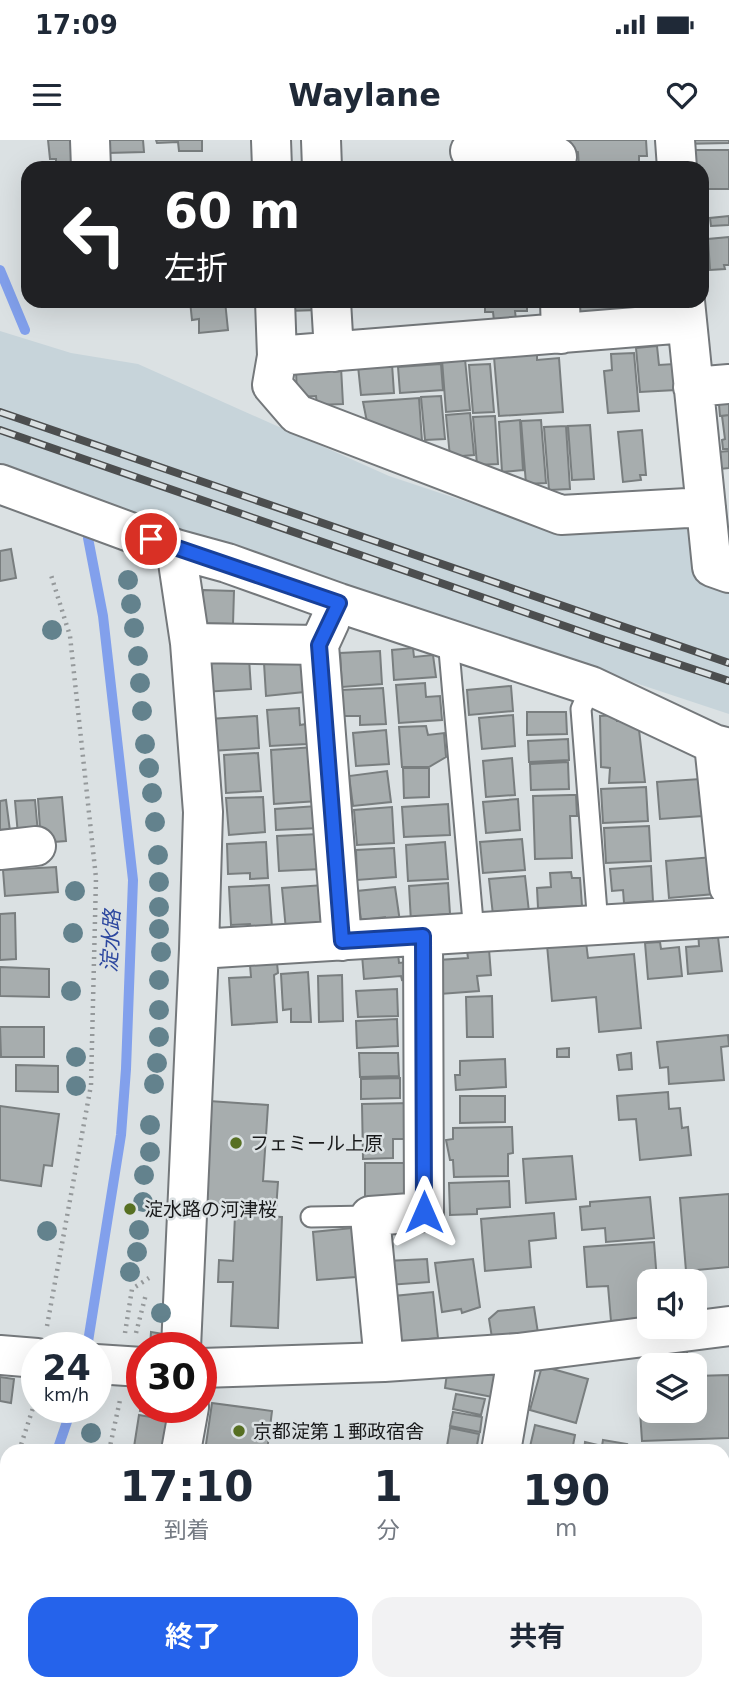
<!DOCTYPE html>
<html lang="ja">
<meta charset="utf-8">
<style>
:root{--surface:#fff;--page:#f2f2f3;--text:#1f2937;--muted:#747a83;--accent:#2563eb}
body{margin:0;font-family:"DejaVu Sans","Noto Sans JP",sans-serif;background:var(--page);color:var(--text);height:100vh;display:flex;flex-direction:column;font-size:26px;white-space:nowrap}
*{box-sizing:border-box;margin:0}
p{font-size:23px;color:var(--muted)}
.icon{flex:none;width:38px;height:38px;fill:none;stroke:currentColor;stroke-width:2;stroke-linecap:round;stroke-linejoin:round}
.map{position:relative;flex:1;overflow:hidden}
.side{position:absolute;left:0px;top:1304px;width:730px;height:247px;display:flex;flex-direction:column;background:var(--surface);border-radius:21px 21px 0 0;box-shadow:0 7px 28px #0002}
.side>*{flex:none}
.top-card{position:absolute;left:21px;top:21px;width:688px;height:147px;border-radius:21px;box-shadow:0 7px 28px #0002;background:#202124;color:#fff;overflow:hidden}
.fabs{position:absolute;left:637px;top:1129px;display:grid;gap:14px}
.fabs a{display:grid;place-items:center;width:70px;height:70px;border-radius:14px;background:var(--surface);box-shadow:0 7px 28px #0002;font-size:35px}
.speed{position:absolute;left:21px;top:1192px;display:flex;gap:14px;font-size:35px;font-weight:700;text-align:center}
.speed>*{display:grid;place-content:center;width:91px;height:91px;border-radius:50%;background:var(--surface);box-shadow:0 7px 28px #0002;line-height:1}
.speed small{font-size:18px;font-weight:400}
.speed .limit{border:10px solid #d22;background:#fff;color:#111}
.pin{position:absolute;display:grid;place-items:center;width:60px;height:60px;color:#fff;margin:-30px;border:4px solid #fff;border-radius:50%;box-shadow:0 2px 7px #0007}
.me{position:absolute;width:77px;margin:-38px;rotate:0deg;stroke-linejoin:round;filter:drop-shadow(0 0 5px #0008)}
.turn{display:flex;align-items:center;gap:24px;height:147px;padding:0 28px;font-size:32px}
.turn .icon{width:91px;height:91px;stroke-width:2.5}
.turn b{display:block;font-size:49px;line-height:60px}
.eta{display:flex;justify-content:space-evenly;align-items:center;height:119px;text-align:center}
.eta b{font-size:42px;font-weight:700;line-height:49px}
.cta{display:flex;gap:14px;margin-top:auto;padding:14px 28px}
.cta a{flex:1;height:80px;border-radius:21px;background:var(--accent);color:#fff;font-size:28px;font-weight:700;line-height:80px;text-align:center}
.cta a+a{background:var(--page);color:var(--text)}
.status{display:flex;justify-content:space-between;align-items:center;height:49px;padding:0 35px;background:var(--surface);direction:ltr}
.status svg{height:19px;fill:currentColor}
header{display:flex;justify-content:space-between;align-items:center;height:91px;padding:0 28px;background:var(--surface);font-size:32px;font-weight:700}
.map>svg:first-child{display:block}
</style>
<div class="status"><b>17:09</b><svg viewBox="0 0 49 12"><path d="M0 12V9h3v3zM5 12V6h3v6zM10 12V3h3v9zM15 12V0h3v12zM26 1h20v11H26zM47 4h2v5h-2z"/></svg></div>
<header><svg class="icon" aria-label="menu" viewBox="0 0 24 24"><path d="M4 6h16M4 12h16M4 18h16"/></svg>Waylane<svg class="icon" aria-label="heart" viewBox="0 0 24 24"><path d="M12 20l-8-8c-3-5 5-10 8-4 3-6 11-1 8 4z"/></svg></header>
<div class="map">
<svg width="729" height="1549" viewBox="0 0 729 1549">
<rect width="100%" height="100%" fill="#dbe1e3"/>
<path fill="#c7d4da" d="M0,191L71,213L138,224L389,336L560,393L696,388V437L729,448V574L0,332Z"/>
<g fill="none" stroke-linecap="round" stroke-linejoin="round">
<path stroke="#82a0ec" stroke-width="10" d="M0,130L25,190
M87,1208L121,995L126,929L133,740L103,476L88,398
M57,1311L72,1267
M0,1442L7,1427"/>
</g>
<path fill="#a7adae" stroke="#797e7f" stroke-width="2" d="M48,0H80L83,28H56V19H50Z
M106,0H143L144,12L107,13Z
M156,0H202V11H179L178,2L157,3Z
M570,0H646L647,16H639V28H579L578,12L571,11Z
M682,0H729V3L682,4Z
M692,10H729V49H702V28H691Z
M729,76V85L711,86L710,78Z
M729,97V125H724L725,129L710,130L708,99Z
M190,161H225L228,190L199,193V179L192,180Z
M287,161H318V170L288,171Z
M485,161H527V171H515L516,180L494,181L493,172H485Z
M575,161H619L620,170L576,173Z
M621,161H665L666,168L622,171Z
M657,206L659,225L674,224L676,250L640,252L636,208Z
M634,213L639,271L608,273L604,231L612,230L611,214Z
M537,214V220L559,218L563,272L499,276L494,217Z
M465,219L470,270L446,272L442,220Z
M392,224L394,253L361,255L358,226Z
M441,224L443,250L400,253L398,227Z
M490,224L494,272L473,273L469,225Z
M341,227L343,264L317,265L316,256L297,257L296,230Z
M729,252V275L720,276L718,253Z
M441,256L445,299L425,300L421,257Z
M419,258L422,301L402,302L368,287L363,262Z
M470,273L474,315L450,317L446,275Z
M729,275V309H723L722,300L725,299L722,276Z
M495,276L498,324L477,325L473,277Z
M520,280L523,330L502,332L499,282Z
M541,280L546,343L526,344L521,281Z
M590,285L594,339L572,340L568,286Z
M566,286L570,349L549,350L544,287Z
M642,290L646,335H640L641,340L623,342L618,292Z
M729,311V328L720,329L718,312Z
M11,409L16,438L0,441V411Z
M203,450L234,451L233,484L202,483Z
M413,508L414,517L433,515L436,537L394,540L392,510Z
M380,511L382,544L342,547L340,513Z
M249,518L251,549L203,552L201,521Z
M312,521L314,551L266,556L264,523Z
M425,543L426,557L440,556L442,580L399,583L396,545Z
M511,546L513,571L469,575L467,550Z
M383,548L386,584L360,585V576H342L341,550Z
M299,568L300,585L306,584L307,604L270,606L267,570Z
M527,572H566L567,594L527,595Z
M513,575L515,606L482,609L479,578Z
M616,575L617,581H638L645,642L609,643L610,628L601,627L600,576Z
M257,576L259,608L211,611L209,579Z
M426,586L428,595L444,593L446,617L429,627H402L399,587Z
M386,590L389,624L356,626L353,593Z
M568,599L569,620L529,622L528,601Z
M315,607L318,661L274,664L271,610Z
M258,613L261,651L226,653L224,615Z
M512,618L515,655L486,657L483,621Z
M568,622L569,649L531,650L530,624Z
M403,628H429V657L404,658Z
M387,631L391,662L353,666L349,636Z
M700,639L703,676L660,679L657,642Z
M646,647L648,681L603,683L601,649Z
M570,655H576L577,676H570L572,718L535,719L533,656Z
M62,657L66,701L41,703L38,659Z
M263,657L265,692L229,695L226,658Z
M518,659L520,690L486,693L483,662Z
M6,660L10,691L0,692V661Z
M35,660L38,693L18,695L15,661Z
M448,664L450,695L404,697L402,667Z
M317,666L319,688L276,690L275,669Z
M392,667L394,703L357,705L354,670Z
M649,686L651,721L606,723L604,688Z
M319,694L322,729L279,731L277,696Z
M522,699L525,730L483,733L480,702Z
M266,702L268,738L250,739V733L228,734L227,704Z
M445,702L448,739L408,741L406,705Z
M394,708L396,737L357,740L356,710Z
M713,717L715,754L669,758L666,721Z
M651,726L653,761L624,763L623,750L612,751L610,729Z
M56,727L58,752L5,756L3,730Z
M571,732L572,738H580L582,766L538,768L537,748L551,747L550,733Z
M525,736L529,772L493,775L489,739Z
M448,743L450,774L437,775V779L411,782L409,746Z
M269,745L272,787L251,788L250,784L231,785L229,747Z
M324,745L327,787L286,790L282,748Z
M395,747L400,782L386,784L385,777L361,780L357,751Z
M15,773L16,819L0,820V774Z
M712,790L713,798L718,797L722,831L688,834L686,807L699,806L698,791Z
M586,802L588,818L634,814L641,888L599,892L596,857L552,861L547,805Z
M660,802L661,809L679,807L682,836L648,839L645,803Z
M489,809L491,835L477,836L479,851L440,854L438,820L468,818L467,811Z
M398,813L399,823L407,822L408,839L402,840L401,836L364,839L362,815Z
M277,823L278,833L274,835L277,882L232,885L229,838L251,837L250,825Z
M0,827L49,829V857L0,856Z
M308,832L311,882H291V869L283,870L281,834Z
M342,835L343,881L319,882L318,836Z
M397,849L398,876L358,877L356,851Z
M492,856L493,897H467L466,857Z
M397,879L398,906L357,908L356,881Z
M0,887H44V917H1Z
M728,895L729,906L721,907L724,940L669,944L668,927L660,928L657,902Z
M569,908V917H557V909Z
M359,913H398L399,936L360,937Z
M631,913L632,929L619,930L617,915Z
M505,919L506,947L456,950L455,935H460V921Z
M16,925L58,926V952L16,951Z
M400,938V958L361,959V939Z
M668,952L669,969L680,968L682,988L688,987L691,1015L640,1020L636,979L619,980L617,956Z
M460,956H505V982L460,983Z
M209,961L268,965L263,1041L278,1042L276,1070L201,1065Z
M411,963L412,999H393V1018L363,1019L362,964Z
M0,966L59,974L52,1026L44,1025L41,1046L0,1040Z
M512,987L513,1013L508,1014V1036L454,1037L453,1020H450L446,1000L453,999V988Z
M572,1016L576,1059L526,1063L523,1019Z
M365,1023H408L409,1058L365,1059Z
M509,1041L510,1067L477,1069V1074L450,1075L449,1043Z
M729,1054V1127L686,1131L680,1058Z
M650,1057L654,1098L606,1102L605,1088L582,1090L580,1067L590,1066V1062Z
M554,1073L556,1098L529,1101L531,1127L485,1131L481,1079Z
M235,1075L282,1077L278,1188L231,1186L233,1142H218L219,1120L233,1121Z
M352,1088L356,1137L317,1140L313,1092Z
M654,1102L657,1141H649V1184L644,1179L611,1181L608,1146L587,1147L584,1107Z
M427,1119L429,1142L388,1145L386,1121Z
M473,1119L480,1167L462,1173L461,1169L442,1172L435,1123Z
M433,1152L438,1198L399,1202L394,1156Z
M534,1167L538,1193L492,1198L489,1179L498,1171Z
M151,1192L164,1194L162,1208L150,1207Z
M687,1208V1225H654L669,1223L668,1209Z
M542,1226L588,1239L576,1283L530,1270Z
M464,1229L502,1237L498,1258L445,1248L447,1233Z
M729,1235V1298L642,1301L640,1271L695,1270V1236Z
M0,1237L14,1239L11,1263L0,1261Z
M456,1254L485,1259L481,1275L453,1269Z
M142,1258V1267H172L170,1276L140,1271Z
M212,1263L272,1271L267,1311H205Z
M453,1272L482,1277L480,1292L450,1286Z
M139,1275L168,1280L163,1311L134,1307Z
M535,1285L575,1295L572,1311H529Z
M450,1288L479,1294L476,1311L447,1306Z
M603,1300L627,1304L625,1311H584L585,1302L602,1306Z
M723,1332H729V1373H723Z
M723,1377H729V1421H723Z
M723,1426H729V1512H723Z
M17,1544H63V1549H16Z"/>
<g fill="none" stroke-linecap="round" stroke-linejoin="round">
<defs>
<path id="lane" d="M448,499L474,793
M591,546L581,569L598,785
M311,1077L370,1076"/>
<path id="street" d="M90,0L91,28
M271,0L272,28
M321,0L322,28
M675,0L677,28
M470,11L557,17
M275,161L277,216L272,245L297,274L561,375L706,367
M331,161L334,212
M560,161L561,194
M685,161L712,427L729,433
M277,216L686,183
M693,247L729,244
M0,344L176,409L227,423L339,463L591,546L714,604L729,608
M176,409L190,503L203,672L199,809L181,1208
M190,503L319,505L330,481
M319,505L342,801
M714,604L729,747
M0,710L36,706
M199,809L729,777
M0,1215L37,1218
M384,1222L370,1076L424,1072L423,796
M96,1224L142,1227
M201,1228L384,1222L518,1213L729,1186
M181,1311L189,1267
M501,1311L518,1213
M463,1544L464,1549
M571,1544L729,1546"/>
</defs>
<use href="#lane" stroke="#74787b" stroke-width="23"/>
<use href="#street" stroke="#74787b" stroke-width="42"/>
<path stroke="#95999b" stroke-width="4.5" stroke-dasharray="2 5" stroke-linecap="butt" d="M47,1186L91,945L96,738L70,496L51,435
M125,1193L132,1149L149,1138
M136,1193L146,1154
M19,1311L33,1268L36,1251
M109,1311L120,1260
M0,1354L7,1338
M0,1533L7,1516"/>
<use href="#lane" stroke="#fff" stroke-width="19"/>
<use href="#street" stroke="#fff" stroke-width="38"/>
<defs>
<path id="rail" d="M0,272L729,523
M0,290L602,499L729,541"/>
</defs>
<use href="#rail" stroke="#4c4e4f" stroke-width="8"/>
<use href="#rail" stroke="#dbe1e3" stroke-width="5" stroke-dasharray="16" stroke-linecap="butt"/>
</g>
<g fill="#63828d">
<circle cx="128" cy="440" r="10"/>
<circle cx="131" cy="464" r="10"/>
<circle cx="134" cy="488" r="10"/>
<circle cx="52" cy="490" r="10"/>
<circle cx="138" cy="516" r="10"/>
<circle cx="140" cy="543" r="10"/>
<circle cx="142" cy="571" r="10"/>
<circle cx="145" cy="604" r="10"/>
<circle cx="149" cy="628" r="10"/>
<circle cx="152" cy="653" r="10"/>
<circle cx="155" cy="682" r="10"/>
<circle cx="158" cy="715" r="10"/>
<circle cx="159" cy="742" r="10"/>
<circle cx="75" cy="751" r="10"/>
<circle cx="159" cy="767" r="10"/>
<circle cx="159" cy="789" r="10"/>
<circle cx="73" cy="793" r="10"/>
<circle cx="161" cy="812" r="10"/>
<circle cx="159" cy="840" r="10"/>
<circle cx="71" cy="851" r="10"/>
<circle cx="159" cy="870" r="10"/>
<circle cx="159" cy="897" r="10"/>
<circle cx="76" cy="917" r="10"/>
<circle cx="157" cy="923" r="10"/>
<circle cx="154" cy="944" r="10"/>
<circle cx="76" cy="946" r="10"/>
<circle cx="150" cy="985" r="10"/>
<circle cx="150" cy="1012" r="10"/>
<circle cx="144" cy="1035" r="10"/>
<circle cx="143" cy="1062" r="10"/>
<circle cx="139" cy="1090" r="10"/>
<circle cx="47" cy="1091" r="10"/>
<circle cx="137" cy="1112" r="10"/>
<circle cx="130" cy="1132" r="10"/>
<circle cx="161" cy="1173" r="10"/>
<circle cx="91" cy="1293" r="10"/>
</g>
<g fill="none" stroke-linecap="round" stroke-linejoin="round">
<defs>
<path id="route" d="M151,399L339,463L319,505L342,801L423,796L424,1072"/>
</defs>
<use href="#route" stroke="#184099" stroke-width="18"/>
<use href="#route" stroke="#2563eb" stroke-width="12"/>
</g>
<g fill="#577022" stroke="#dbe1e3" stroke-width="2.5">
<circle cx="236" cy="1003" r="7"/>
<circle cx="130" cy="1069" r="7"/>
<circle cx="239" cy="1291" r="7"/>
</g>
<g text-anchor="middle" stroke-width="5" stroke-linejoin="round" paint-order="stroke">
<g font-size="19" fill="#191a1b" stroke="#dbe1e3" text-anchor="start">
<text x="250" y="1010">フェミール上原</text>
<text x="144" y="1076">淀水路の河津桜</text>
<text x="253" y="1298">京都淀第１郵政宿舎</text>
</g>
<g font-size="21" font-style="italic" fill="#2c479f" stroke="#dbe1e3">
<text transform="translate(111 801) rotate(-87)" y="7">淀水路</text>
</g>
</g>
</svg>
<div class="fabs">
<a><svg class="icon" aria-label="sound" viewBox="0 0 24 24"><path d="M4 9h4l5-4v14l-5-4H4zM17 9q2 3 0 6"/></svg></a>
<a><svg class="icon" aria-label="layers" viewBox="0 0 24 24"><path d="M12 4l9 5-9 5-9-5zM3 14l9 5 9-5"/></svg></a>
</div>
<div class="speed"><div>24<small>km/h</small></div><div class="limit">30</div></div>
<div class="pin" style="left:151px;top:399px;background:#d93025"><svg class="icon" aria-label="arrive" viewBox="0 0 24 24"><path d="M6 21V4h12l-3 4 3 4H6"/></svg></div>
<svg class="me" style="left:424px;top:1072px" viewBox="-20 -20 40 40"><path d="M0-17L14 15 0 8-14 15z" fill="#2563eb" stroke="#fff" stroke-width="4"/></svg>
<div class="top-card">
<div class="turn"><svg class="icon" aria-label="left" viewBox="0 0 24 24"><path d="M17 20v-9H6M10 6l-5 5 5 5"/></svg><div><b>60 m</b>左折</div></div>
</div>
<section class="side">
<div class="eta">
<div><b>17:10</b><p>到着</p></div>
<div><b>1</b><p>分</p></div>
<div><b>190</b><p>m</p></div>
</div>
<div class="cta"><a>終了</a><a>共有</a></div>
</section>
</div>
